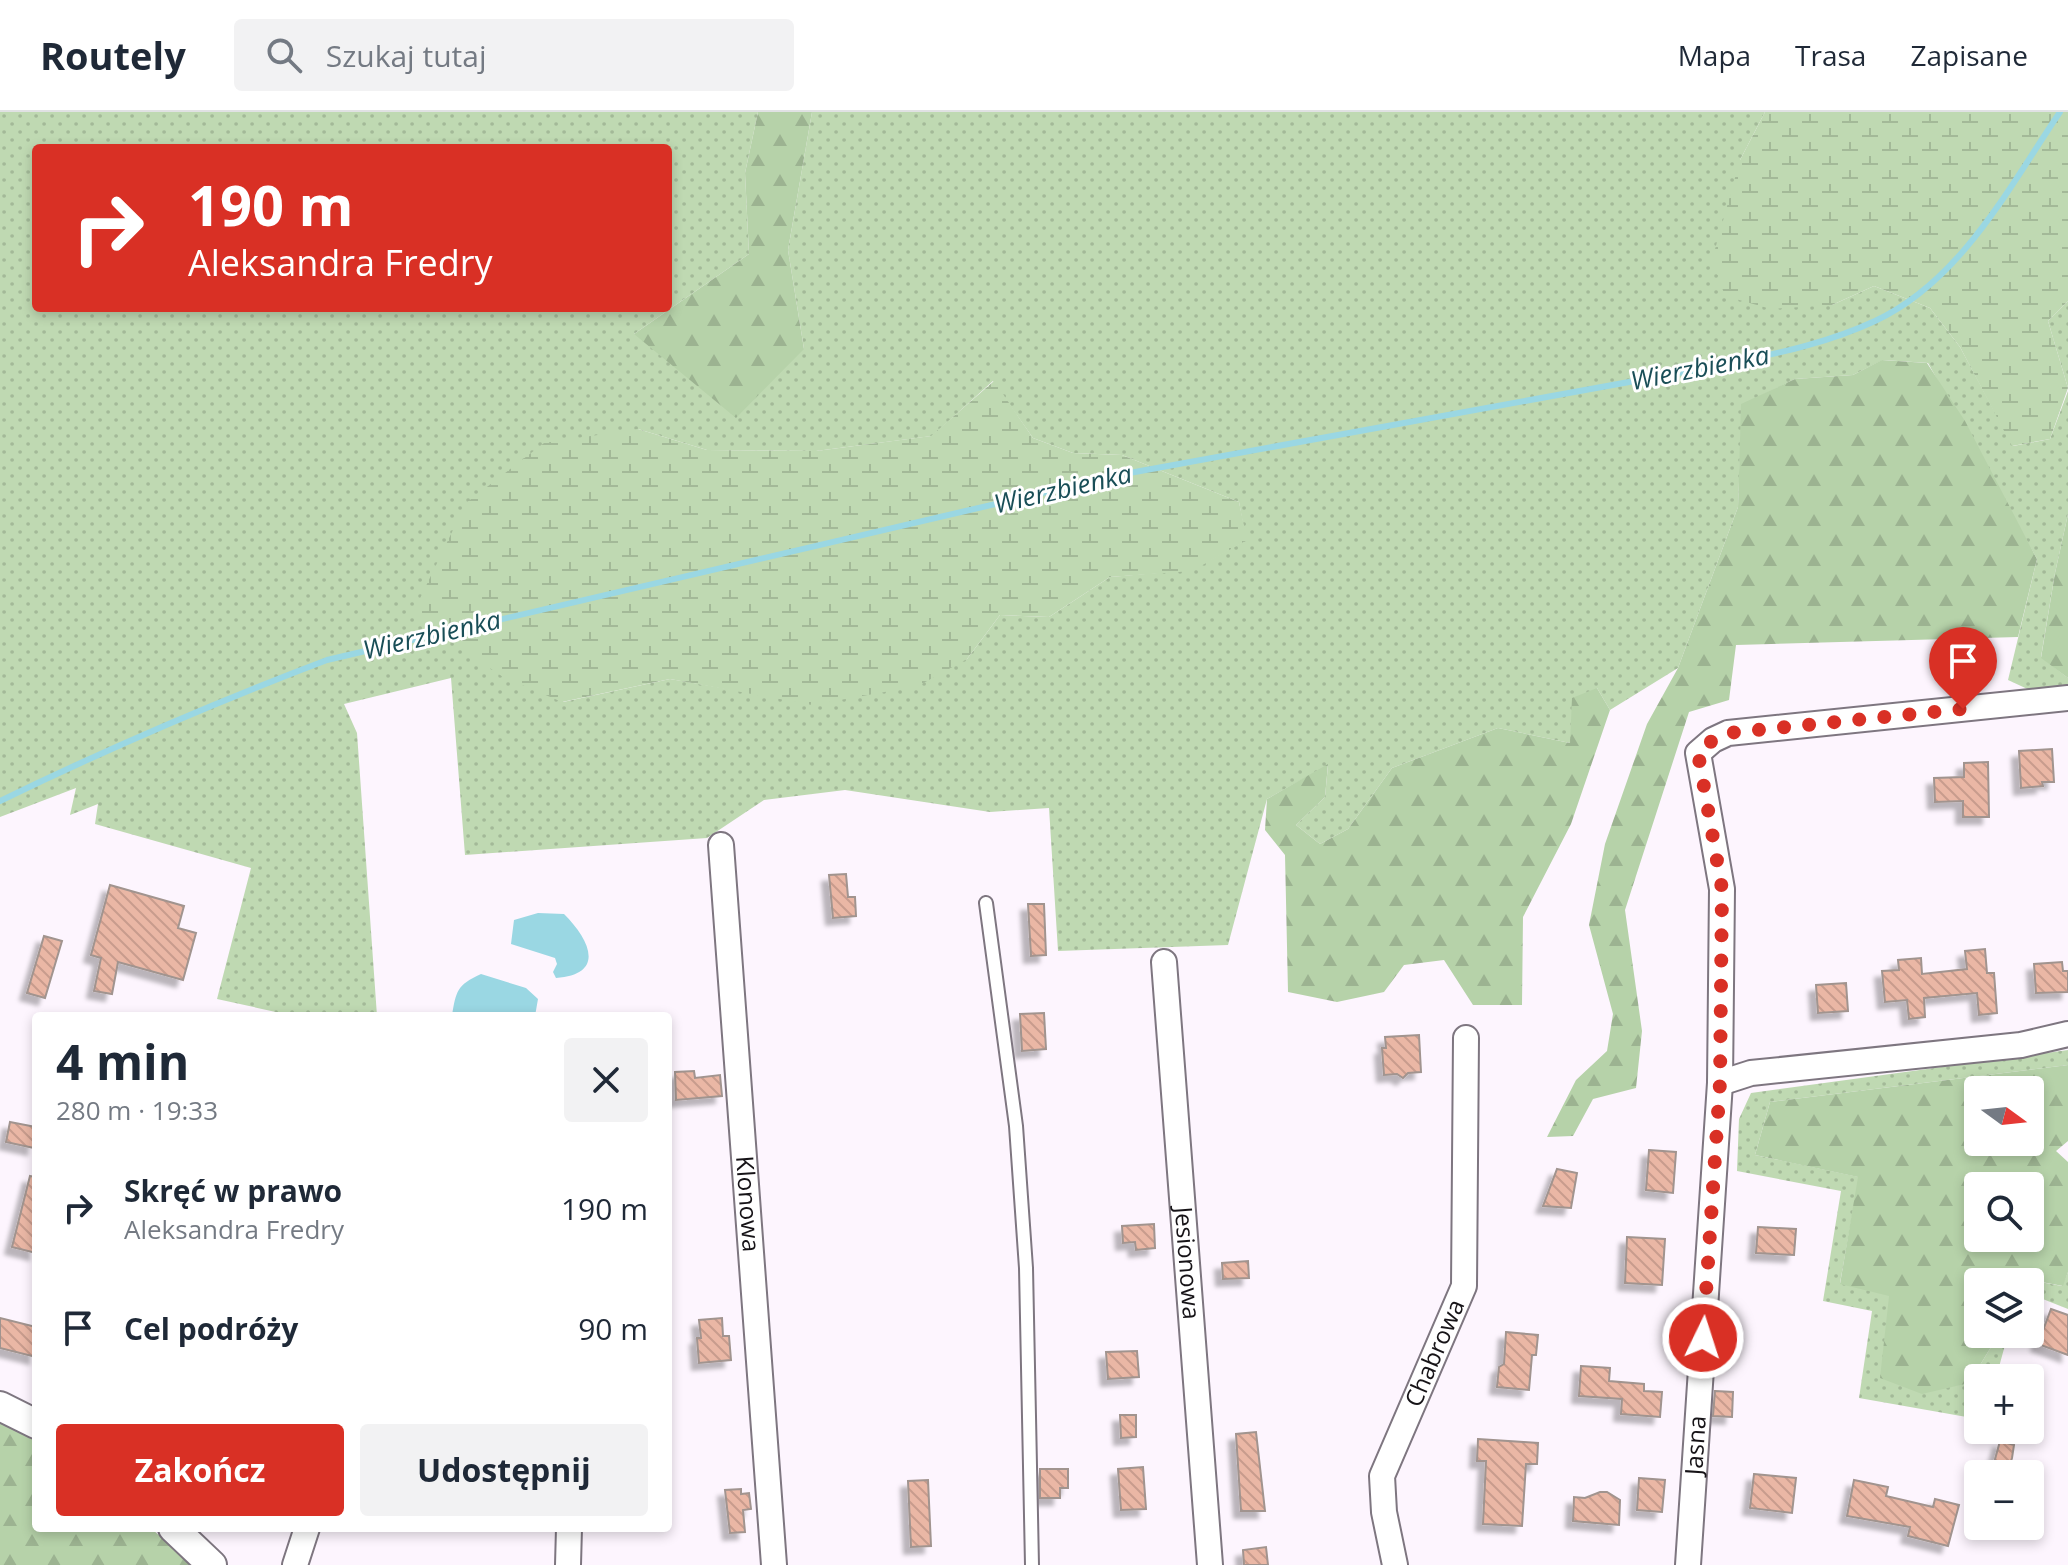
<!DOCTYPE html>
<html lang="pl">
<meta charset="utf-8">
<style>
:root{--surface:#fff;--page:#f2f2f3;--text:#1f2937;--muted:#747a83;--line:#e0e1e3;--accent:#d93025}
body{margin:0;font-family:"Open Sans",sans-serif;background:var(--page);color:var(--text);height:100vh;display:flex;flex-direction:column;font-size:30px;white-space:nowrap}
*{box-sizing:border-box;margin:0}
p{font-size:26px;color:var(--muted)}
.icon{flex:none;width:44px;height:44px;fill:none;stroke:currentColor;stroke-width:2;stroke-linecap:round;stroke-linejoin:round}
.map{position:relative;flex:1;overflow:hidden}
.drawer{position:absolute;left:32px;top:900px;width:640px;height:520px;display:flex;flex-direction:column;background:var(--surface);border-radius:8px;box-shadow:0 4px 12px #0003}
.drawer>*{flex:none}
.guide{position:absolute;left:32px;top:32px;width:640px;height:168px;border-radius:8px;box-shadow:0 4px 12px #0003;background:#d93025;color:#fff;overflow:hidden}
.needle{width:52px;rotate:105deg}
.controls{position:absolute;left:1964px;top:964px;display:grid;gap:16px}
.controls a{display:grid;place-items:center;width:80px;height:80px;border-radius:8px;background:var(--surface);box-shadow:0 4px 12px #0003;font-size:40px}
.pin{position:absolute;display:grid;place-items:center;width:68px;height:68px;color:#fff;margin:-82px -34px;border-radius:50% 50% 50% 0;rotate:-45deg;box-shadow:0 0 8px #0007}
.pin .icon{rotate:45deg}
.me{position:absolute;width:88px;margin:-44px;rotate:4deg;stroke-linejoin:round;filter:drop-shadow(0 0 6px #0008)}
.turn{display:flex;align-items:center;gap:28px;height:168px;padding:0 24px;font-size:36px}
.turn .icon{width:104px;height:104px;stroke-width:2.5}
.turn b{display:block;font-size:56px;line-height:68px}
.round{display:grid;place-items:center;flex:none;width:84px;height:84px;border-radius:8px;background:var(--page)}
.head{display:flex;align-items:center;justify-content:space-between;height:136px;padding:0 24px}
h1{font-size:48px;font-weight:700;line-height:60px}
.primary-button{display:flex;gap:16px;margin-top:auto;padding:16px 24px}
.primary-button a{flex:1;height:92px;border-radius:8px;background:var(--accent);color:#fff;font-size:32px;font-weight:700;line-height:92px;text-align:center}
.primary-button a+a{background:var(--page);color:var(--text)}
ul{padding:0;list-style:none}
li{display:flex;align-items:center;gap:24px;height:120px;padding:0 24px}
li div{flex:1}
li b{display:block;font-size:30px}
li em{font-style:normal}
header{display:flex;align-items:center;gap:48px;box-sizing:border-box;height:112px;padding:0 40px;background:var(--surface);border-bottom:2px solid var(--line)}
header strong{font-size:38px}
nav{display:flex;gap:44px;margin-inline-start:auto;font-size:28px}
.search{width:560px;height:72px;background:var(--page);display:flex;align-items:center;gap:20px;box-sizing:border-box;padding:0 28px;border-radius:8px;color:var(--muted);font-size:30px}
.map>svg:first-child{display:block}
</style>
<header>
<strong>Routely</strong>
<div class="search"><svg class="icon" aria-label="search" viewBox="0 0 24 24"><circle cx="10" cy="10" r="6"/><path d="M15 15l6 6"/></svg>Szukaj tutaj</div>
<nav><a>Mapa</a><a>Trasa</a><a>Zapisane</a></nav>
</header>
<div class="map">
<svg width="2068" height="1453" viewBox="0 0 2068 1453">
<defs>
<pattern id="grass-dots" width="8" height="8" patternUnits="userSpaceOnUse" patternTransform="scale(2)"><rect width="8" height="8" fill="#bfd9b2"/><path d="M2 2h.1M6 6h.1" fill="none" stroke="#a3b998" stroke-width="1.8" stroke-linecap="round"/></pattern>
<pattern id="forest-firs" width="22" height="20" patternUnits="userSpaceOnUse" patternTransform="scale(2)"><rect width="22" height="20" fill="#b6d2a9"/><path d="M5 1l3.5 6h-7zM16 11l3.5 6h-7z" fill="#9cb391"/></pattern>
<pattern id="wetland-marsh" width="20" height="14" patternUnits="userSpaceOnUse" patternTransform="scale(2)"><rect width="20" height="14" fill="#bfd9b2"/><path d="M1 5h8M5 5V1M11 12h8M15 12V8" fill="none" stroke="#a3b998"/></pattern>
<pattern id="building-back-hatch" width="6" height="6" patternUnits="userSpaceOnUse" patternTransform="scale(2)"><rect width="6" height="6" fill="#eab7a5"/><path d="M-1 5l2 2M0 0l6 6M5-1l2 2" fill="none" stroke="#c89c8d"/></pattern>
<filter id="shadow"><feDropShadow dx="-7" dy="7" stdDeviation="2" flood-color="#0004"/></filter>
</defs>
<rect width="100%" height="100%" fill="#fdf5fe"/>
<path fill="url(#grass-dots)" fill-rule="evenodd" d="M0,0H758L745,61L749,142L634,222L804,237L788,138L812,0H1765L1740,48L1832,193L1874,174L1930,196L1960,235L2013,334L2050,327L2068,279V402L2055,461L2041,545L2068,566V586L2051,588L2008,568L2037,447L1928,251L1883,248L1853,263L1795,267L1742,293L1738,395L1678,556L1610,598L1597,576L1570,631L1498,616L1392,656L1348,717L1320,732L1296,713L1325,685L1328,653L1267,687L1228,833L1058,839L1049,696L990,700L845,678L764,688L707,726L465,743L451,566L344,592L357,621L377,904H294L217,887L251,756L95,712L98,692L70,703L76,676L0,705ZM36,36H668V196H36ZM993,269L1033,326L1073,341L1122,343L1239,390L1246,428L1192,458L1110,465L1049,505L1000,503L967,547L734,578L670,567L563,590L638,317L707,338L816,339L932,324Z
M2068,189V276L2048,209Z
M2068,938V953L1770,990L1755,1043L1859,1065L1840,1171L1889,1183L1969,1271L1999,1222H2008L1996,1266H1978V1307L1859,1286L1872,1199L1823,1189L1841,1079L1737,1059L1739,1007L1751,981Z
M2068,1160V1197L2030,1182V1170H2013L2014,1165L2062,1174Z"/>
<path fill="url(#forest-firs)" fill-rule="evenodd" d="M758,0H812L788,138L804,237L736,306L634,222L749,142L745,61Z
M1882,248L1927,251L1965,309L2037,447L2018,525L1736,533L1729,588L1689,600L1625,798L1642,919L1636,976L1593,987L1573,1024L1547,1025L1576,968L1607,939L1613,902L1589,813L1605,732L1647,612L1678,556L1738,395L1741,292L1795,267L1853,263Z
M2068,402V566L2041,546L2055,461Z
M1597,576L1610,598L1571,712L1523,805L1522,893H1473L1444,848L1404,853L1384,880L1337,890L1288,880L1285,743L1265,718L1267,687L1328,652L1325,685L1296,713L1320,732L1348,717L1392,656L1498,616L1570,631L1572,586Z
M2068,953V1029L2056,1039L2068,1050V1160L2063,1174L2015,1165L2013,1170H1978V1222H1999L1969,1271L1922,1282L1880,1266L1889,1184L1840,1172L1858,1065L1755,1043L1770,990ZM2030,978V1030H1978V978ZM2030,1074V1126H1978V1074Z
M0,1308L36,1327V1416H151L191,1453H0Z"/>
<path fill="url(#wetland-marsh)" d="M1765,0H2068V189L2048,209L2068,276L2050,327L2012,334L1960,235L1930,196L1874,174L1832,193L1771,197L1725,184L1712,148L1740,48Z
M994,269L1033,326L1073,341L1122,343L1239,390L1247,428L1192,459L1110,465L1049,505L1000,503L967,547L918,574L812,593L670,567L562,590L503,565L412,503L466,391L544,331L638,317L707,338L816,339L931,324Z"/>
<path fill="#9ad7e3" d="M538,801L564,802C589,827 607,862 556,866L553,860L557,852L555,846L511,832L514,808Z
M481,862L526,876L538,887L535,904H452C456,879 457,873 481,862Z"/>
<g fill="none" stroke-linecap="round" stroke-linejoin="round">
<path stroke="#9ad7e3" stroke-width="6" d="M0,689C107,637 216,590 327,548L1124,362L1728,252C1778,241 1828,231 1875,209C1961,169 2009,75 2060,0"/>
</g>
<path fill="url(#building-back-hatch)" stroke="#a1948f" stroke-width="2" filter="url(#shadow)" d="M2052,637L2054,670H2042L2043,674L2021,676L2019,639Z
M1988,650L1989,705H1963V689L1935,690L1934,666L1964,665V651Z
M846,762L848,785H855L856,804L833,806L829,763Z
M110,773L184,794L178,816L196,821L183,868L118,850L112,882L94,879L101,846L91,843Z
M1028,792H1044L1046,843L1031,844Z
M44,824L62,829L45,886L27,881Z
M1985,837L1987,861H1994L1997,901L1979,903L1977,881L1924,886L1925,905L1909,907L1907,888L1885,890L1882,859L1899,858L1898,848L1921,846L1922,862L1967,857L1965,839Z
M2062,850L2063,859H2068V880L2036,881L2034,852Z
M1846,871L1848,899L1818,901L1816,873Z
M1044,901L1046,937L1022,939L1020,902Z
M1419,923L1421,960L1408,961L1403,966L1397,962L1384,963L1382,936H1386L1385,925Z
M694,959L695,966L720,963L722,984L676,988L675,960Z
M10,1010L36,1015L34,1036L6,1030Z
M1649,1038L1676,1040L1673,1081L1646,1078Z
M1557,1057L1577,1061L1571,1096L1543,1094Z
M30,1064L36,1065V1141L12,1135Z
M1154,1112L1155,1136L1136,1138L1135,1130L1123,1131L1122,1114Z
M1758,1115L1796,1117L1794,1143L1756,1141Z
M1627,1125L1665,1127L1662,1173L1625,1171Z
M1248,1149L1249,1166L1223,1167L1222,1151Z
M2051,1197L2068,1203V1243L2038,1232Z
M0,1206L36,1215V1245L0,1236Z
M722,1206L723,1224H729L731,1248L699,1251L697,1226H701L699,1208Z
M1506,1220L1538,1223L1536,1243H1532L1529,1278L1497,1275L1499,1255L1504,1252Z
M1137,1239L1139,1265L1108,1267L1106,1240Z
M1581,1254L1610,1256L1609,1269L1644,1272V1279L1662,1280L1660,1305L1621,1302L1622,1287L1579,1284Z
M1715,1279L1733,1280L1732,1305L1713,1304Z
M1120,1303H1136V1325L1121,1326Z
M1256,1320L1265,1399H1241L1236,1322Z
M1478,1327L1538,1331L1537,1352H1526L1522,1414L1483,1412L1486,1349H1477Z
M2000,1329L2014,1333L2012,1346L2007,1362H1991Z
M1143,1355L1146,1397L1121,1398L1118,1357Z
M1040,1357H1068V1376H1060V1386H1040Z
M1754,1362L1796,1366L1792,1401L1750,1396Z
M1639,1366L1665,1368L1662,1400L1637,1398Z
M928,1368L931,1434L911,1435L908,1369Z
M1854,1368L1888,1375L1886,1384L1933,1395L1935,1387L1959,1393L1948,1434L1908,1424L1910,1415L1847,1404Z
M741,1377V1382L749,1381L751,1397L743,1398L745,1420L730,1421L725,1378Z
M1600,1380H1607L1620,1388L1619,1413L1573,1409L1574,1385L1585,1386Z
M1266,1435L1268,1453H1244L1243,1438Z"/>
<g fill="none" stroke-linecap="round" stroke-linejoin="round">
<defs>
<path id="service" d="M986,791L1016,1014L1026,1156L1032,1453"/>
<g id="minor">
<path id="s1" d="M721,733L774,1453"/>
<path id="s2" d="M1164,850L1210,1453"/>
<path d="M1720,971L1751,961L2021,933L2068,922"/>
<path d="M295,1453L307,1416"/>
<path d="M568,1453L569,1416"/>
<path id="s3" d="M1395,1453L1384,1400L1382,1364L1464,1174L1466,926"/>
<path id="s4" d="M1688,1453L1720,971L1722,777L1698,641L1713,628L1728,621L2068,586"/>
</g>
<path id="tertiary" d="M0,1294L36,1312
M173,1416L212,1453"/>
</defs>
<use href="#service" stroke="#7e7680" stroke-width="16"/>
<use href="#minor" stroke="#7e7680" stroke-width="28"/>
<use href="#tertiary" stroke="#7e7680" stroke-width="32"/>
<use href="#service" stroke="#fff" stroke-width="12"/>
<use href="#minor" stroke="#fff" stroke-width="24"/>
<use href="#tertiary" stroke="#fff" stroke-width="28"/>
</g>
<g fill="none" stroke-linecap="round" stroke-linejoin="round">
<path stroke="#d93025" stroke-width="14" stroke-dasharray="0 25.2" d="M1703,1226L1720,971L1722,777L1698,641L1713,628L1728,621L1963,597"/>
</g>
<g text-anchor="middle" stroke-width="6" stroke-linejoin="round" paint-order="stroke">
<g font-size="24" fill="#161317" stroke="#fff">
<text dy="8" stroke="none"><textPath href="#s1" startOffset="360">Klonowa</textPath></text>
<text dy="8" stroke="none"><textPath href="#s2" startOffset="302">Jesionowa</textPath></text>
<text dy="8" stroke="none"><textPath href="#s3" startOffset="224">Chabrowa</textPath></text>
<text dy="8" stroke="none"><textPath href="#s4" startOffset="120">Jasna</textPath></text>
</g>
<g font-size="26" font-style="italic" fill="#194e57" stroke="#fff">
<text transform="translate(1700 256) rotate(-11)" y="9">Wierzbienka</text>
<text transform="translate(1063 377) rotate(-13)" y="9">Wierzbienka</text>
<text transform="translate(432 523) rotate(-13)" y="9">Wierzbienka</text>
</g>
</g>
</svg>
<div class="controls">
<a><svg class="needle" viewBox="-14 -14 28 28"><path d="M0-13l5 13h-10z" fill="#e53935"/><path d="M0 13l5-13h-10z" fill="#747a83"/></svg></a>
<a><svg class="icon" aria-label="search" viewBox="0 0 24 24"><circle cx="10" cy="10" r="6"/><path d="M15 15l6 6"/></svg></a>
<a><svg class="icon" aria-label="layers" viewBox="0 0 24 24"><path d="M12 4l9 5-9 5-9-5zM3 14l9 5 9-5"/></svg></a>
<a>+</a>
<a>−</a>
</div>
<div class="pin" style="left:1963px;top:597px;background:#d93025"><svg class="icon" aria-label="arrive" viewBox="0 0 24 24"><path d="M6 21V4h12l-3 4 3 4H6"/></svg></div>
<svg class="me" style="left:1703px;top:1226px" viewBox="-20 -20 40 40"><circle r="17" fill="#d93025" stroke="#fff" stroke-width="3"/><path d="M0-11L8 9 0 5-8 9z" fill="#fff"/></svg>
<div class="guide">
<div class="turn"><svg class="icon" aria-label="right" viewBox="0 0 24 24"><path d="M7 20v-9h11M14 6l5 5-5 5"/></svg><div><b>190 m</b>Aleksandra Fredry</div></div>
</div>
<section class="drawer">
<div class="head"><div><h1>4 min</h1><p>280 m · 19:33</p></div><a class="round"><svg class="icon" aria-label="close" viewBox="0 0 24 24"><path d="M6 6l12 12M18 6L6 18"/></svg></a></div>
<ul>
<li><svg class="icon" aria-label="right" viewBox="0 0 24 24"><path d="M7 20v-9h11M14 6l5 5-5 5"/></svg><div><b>Skręć w prawo</b><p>Aleksandra Fredry</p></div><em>190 m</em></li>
<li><svg class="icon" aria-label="arrive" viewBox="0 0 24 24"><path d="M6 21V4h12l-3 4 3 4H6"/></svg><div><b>Cel podróży</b></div><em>90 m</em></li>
</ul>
<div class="primary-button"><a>Zakończ</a><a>Udostępnij</a></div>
</section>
</div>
